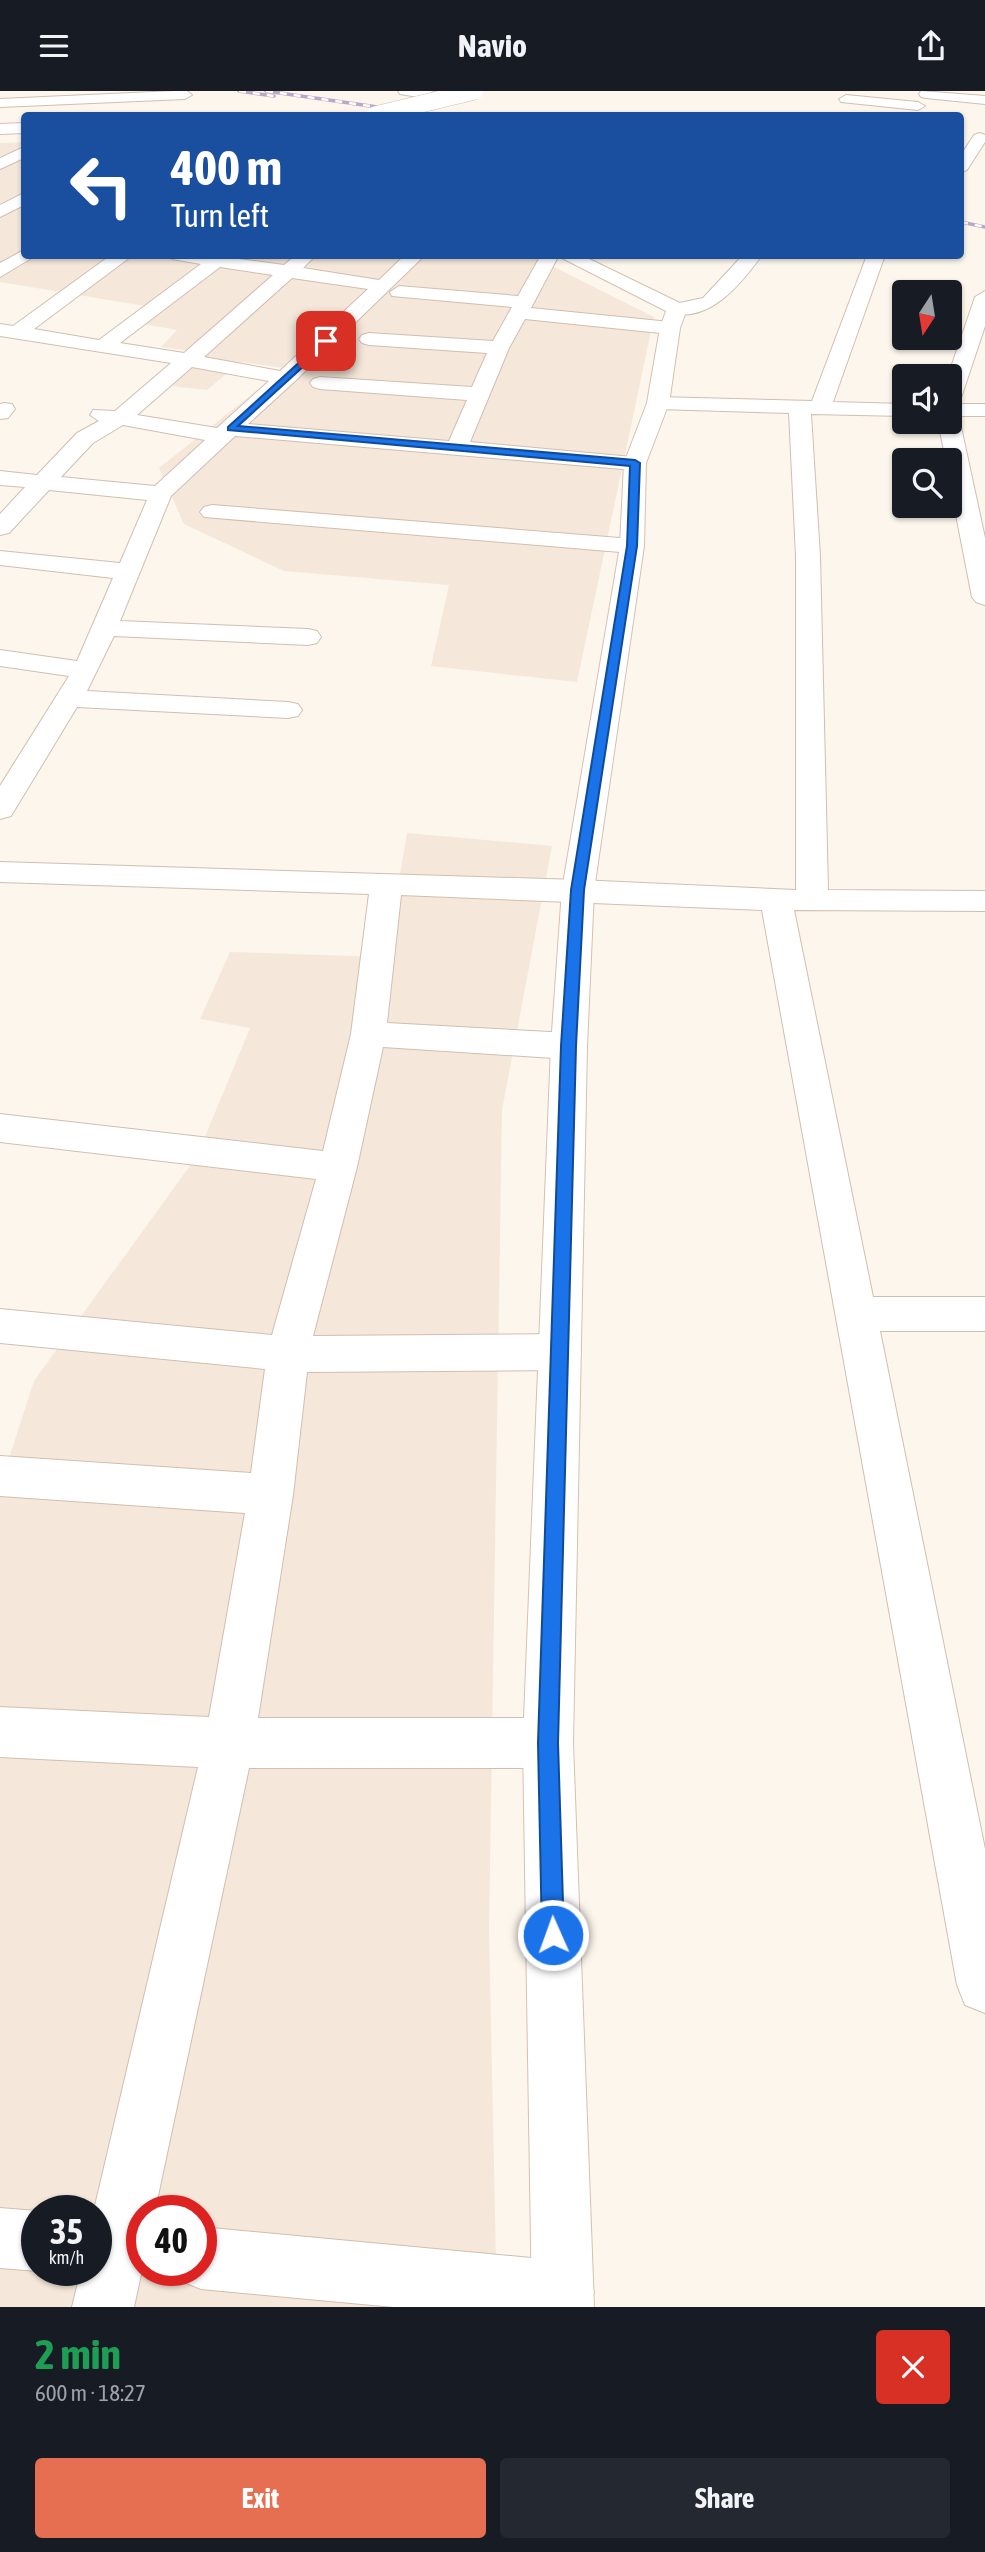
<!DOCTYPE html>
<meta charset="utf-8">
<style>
:root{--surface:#171b24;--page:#242831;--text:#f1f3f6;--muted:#9ea1a6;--accent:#e76f51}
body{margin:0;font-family:"Asap Condensed",sans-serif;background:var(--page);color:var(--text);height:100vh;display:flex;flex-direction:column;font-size:26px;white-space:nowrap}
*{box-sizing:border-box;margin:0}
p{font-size:23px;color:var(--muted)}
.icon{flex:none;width:38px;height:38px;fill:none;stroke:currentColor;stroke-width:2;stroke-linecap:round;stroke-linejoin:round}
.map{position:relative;height:2216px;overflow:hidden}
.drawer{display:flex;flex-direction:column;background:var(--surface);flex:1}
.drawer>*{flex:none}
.hud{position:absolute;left:21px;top:21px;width:943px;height:147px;border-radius:7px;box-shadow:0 2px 5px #0004;background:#1a4fa0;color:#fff;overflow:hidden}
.needle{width:46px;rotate:192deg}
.tools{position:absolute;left:892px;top:189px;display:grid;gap:14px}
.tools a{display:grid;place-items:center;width:70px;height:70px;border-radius:7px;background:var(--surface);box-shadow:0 2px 5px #0004;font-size:35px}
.speed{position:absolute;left:21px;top:2104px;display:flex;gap:14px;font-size:35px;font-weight:700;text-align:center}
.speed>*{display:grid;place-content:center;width:91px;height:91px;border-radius:50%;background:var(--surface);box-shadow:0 2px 5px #0004;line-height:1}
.speed small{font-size:18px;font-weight:400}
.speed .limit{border:10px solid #d22;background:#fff;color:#111}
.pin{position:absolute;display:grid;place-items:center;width:60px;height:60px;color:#fff;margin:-30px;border-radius:14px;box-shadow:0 4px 10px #0006}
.me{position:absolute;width:77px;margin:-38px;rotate:358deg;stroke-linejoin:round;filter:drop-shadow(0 0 5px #0008)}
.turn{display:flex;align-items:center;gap:24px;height:147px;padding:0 35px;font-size:32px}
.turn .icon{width:91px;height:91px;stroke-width:2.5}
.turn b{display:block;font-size:49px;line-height:60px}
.round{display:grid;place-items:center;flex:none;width:74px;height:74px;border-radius:7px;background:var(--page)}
.overview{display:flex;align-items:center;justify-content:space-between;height:119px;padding:0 35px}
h1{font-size:42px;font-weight:700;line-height:52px;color:#1e9e55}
.cta{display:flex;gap:14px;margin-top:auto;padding:14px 35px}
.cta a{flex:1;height:80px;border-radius:7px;background:var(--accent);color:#fff;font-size:28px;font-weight:700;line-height:80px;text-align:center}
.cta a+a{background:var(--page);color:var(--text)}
header{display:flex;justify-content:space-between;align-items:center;height:91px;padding:0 35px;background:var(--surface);font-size:32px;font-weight:700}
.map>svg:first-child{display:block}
</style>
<header><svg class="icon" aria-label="menu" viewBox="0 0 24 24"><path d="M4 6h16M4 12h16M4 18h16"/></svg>Navio<svg class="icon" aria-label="share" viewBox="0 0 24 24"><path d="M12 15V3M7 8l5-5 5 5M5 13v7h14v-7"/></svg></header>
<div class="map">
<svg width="985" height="2216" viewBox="0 0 985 2216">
<rect width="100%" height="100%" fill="#fdf6ec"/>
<path fill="#f5e8da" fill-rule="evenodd" d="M24,51V164L532,165L654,226L577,591L431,575L449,494L284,480L184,433L159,377L285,277L241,271L207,299L172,295L209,262L161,256L177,239L137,232L157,217L0,191V52Z
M407,742L552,755L502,1019L489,1838L497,2216H0V1395L34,1290L197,1065L250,937L200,928L230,861L386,866ZM37,2119H96V2179H37ZM142,2119H201V2179H142Z"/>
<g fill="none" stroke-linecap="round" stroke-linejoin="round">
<defs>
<path id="street" d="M175,0H187L192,4L185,8L0,16V8Z
M398,0H432L437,4L430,8L400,3Z
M921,0L985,5V13L926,7L921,6L919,3Z
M846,4L918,11L925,15L918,19L841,11L839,8Z
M980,42L985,44V51L967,79L961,81V64L974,44Z
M24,56V67L0,78V67Z
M24,102V114L0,126V114Z
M24,159V164H33L30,168L0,186V172Z
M111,164H133L34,238L99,249L201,173L172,168L169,164H233L231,167L284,174L296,164H316L303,177L379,189L405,164H425L294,291L248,333L449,350L467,309L320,298L313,296L310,292L313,288L320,286L472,296L487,262L369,254L362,252L359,248L362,244L369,242L493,250L512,216L392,205L390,201L399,195L518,205L541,164H559L531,217L670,231L677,233L680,237L677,241L670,243L525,228L509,257L470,351L643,367L646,372L643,377L635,379L235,345L171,405L120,530L308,538L317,540L321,546L317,552L308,554L114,545L87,600L288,611L298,613L302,619L298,625L288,627L77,616L11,725L0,728V695L69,585L0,575V559L77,570L113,487L0,474V460L120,472L147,409L49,399L9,442L0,444V423L25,396L0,394V380L37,384L77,342L99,330L90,324L93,319L115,320L171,272L0,245V233L13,235ZM220,176L273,184L184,262L120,252ZM292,187L368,198L280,280L204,266ZM192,276L269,290L217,337L137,324ZM123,334L205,349L155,395L61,386L93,352Z
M743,164H762C741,193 710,232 670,222L667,218L670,214L703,207Z
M867,164H885L833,311L905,313V325L811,323L820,465L828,799L985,800V820L794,819L873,1206H985V1240H880L985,1758V1922L965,1914L957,1894L762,819L401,804L387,932L569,942L581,946L587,955L581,964L569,968L383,956L357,1076L313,1245L560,1243L575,1249L581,1261L575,1273L560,1279L307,1281L293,1404L258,1627H548L566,1634L573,1652L566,1670L548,1677H249L155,2119H142V2179L134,2216H72L81,2179H96L94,2119L198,1676L0,1666V1616L209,1626L245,1422L0,1405V1365L251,1382L265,1278L0,1252V1218L272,1244L316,1088L0,1051V1023L323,1060L351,943L369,803L0,791V771L578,789L796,799V465L789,322L658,318L650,317L647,312L650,307L658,306L812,310Z
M985,200V235L959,313H985V325H953L960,331L985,447V514L976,511L972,506L950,393V369H946L938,331H950V285H948L975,206Z
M4,312L12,313L15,318L8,327L0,328V313Z
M212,414L632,448L641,450L644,455L641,460L632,462L204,426L200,421L204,416Z
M0,2117L37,2120V2179H41L37,2180L0,2177Z
M201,2136L563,2170L585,2179L594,2201L588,2216H394L201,2198L179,2189L175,2179H201Z"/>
<path id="secondary" d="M24,32V42L0,43V33Z
M556,164H581L684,214L687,218L680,237L669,312L646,372L644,455L594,799L587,955L573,1652L594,2216H532L523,1652L551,955L562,799L620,455L624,372L647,312L660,237L666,220Z"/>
</defs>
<use href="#street" stroke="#d1beb0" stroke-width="2"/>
<use href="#secondary" stroke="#d6c0b0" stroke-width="2"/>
<use href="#street" fill="#fff" fill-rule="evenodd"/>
<use href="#secondary" fill="#fff" fill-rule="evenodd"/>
<defs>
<path id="rail" d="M239,0L274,5
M266,0L433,24
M961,131L985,136"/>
</defs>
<use href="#rail" stroke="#b9a8c9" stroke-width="3.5"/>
<use href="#rail" stroke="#fffaf3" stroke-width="2.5" stroke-dasharray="7" stroke-linecap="butt"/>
<defs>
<path id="secondary-bridge" d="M375,24L475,0"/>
</defs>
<use href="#secondary-bridge" stroke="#d6c0b0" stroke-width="18" stroke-linecap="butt"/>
<use href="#secondary-bridge" stroke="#fff" stroke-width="17"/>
</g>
<path fill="#1a73e8" stroke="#114b97" stroke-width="2" d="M326,247L329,252L238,335L635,369L640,372L637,455L584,799L576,955L558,1652L564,1844L561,1852L553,1855L545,1852L542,1844L538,1652L561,955L571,799L627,455L630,375L228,339V336Z"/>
</svg>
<div class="tools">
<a><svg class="needle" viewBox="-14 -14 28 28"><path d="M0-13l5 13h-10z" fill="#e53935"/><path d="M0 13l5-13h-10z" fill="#9ea1a6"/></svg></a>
<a><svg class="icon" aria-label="sound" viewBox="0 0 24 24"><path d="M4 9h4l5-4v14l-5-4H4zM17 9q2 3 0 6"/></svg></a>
<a><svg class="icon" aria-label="search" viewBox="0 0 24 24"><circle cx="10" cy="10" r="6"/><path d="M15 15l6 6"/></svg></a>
</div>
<div class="speed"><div>35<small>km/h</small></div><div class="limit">40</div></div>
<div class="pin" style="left:326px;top:250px;background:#d93025"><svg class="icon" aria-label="arrive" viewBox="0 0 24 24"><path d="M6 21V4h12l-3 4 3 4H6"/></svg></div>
<svg class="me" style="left:553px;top:1844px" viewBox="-20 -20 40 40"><circle r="17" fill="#1a73e8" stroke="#fff" stroke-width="3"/><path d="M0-11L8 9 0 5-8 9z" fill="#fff"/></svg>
<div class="hud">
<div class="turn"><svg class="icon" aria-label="left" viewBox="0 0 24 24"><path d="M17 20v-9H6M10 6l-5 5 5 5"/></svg><div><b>400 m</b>Turn left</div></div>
</div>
</div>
<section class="drawer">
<div class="overview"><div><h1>2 min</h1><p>600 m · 18:27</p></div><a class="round" style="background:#d93025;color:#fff"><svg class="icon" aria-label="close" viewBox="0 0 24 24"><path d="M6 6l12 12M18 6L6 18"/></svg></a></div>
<div class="cta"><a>Exit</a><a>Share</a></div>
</section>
